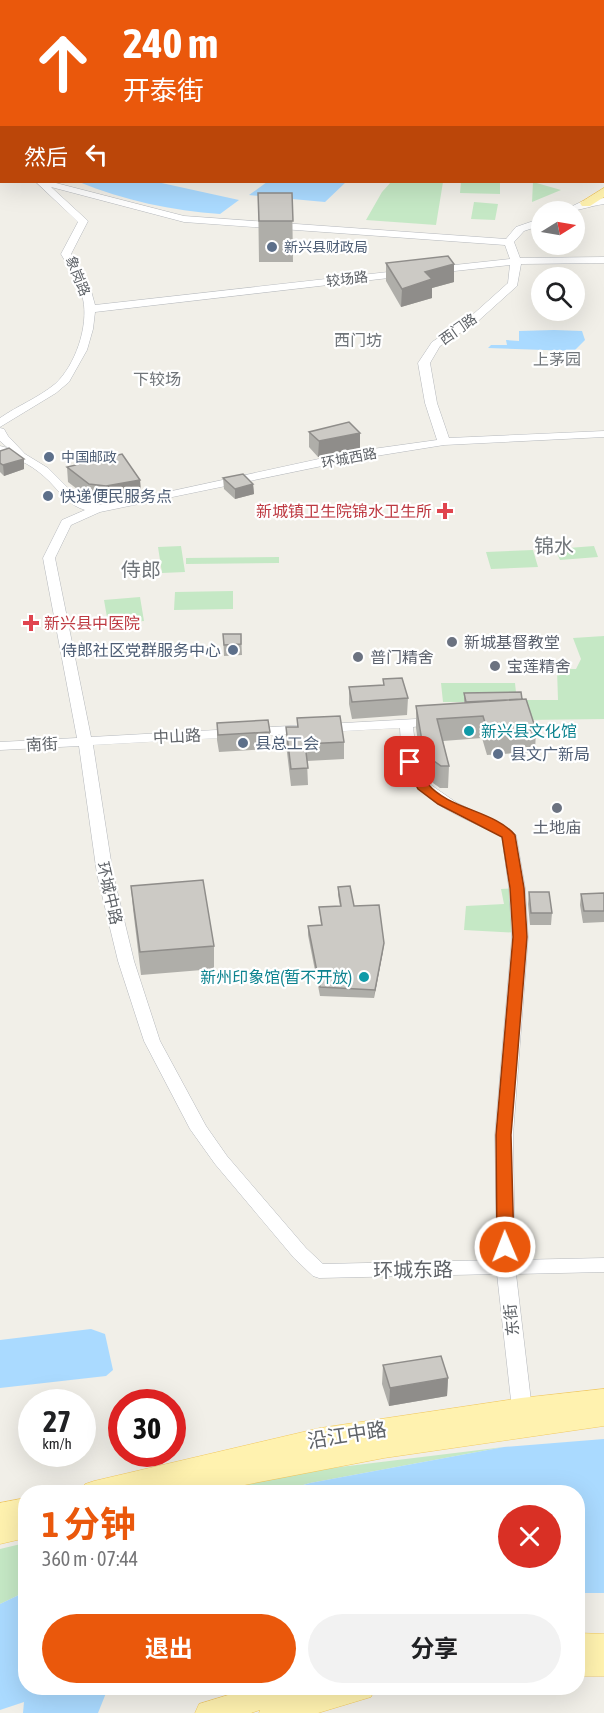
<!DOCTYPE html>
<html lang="zh">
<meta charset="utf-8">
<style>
:root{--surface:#fff;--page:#f2f2f2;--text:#202124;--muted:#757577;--accent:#ea580c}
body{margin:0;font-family:"Asap Condensed","Noto Sans SC",sans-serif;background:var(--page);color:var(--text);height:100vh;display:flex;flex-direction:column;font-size:22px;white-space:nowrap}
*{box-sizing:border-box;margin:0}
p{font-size:20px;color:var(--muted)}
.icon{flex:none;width:33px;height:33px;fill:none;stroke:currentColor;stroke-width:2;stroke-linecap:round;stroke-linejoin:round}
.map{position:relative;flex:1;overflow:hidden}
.side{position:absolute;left:18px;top:1485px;width:567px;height:210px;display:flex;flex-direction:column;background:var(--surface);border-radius:24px;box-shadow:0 6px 24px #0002}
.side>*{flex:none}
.guide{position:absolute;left:0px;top:0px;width:604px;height:183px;box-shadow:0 6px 24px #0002;background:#ea580c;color:#fff;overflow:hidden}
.needle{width:39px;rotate:79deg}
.buttons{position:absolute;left:531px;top:201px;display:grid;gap:12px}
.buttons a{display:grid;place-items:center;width:54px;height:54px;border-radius:50%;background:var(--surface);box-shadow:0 6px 24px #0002;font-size:30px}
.speed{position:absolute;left:18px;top:1389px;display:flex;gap:12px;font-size:30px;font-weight:700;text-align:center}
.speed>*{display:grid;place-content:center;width:78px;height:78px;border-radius:50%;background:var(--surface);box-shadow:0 6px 24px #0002;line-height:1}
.speed small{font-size:15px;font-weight:400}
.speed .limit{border:9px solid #d22;background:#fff;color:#111}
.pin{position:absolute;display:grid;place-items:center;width:51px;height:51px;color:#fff;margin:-26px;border-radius:12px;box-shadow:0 3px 9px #0006}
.me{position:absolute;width:66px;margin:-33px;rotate:359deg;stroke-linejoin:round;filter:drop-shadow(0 0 4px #0008)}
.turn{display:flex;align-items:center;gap:21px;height:126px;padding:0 24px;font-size:27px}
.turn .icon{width:78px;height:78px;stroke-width:2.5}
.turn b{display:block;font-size:42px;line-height:51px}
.then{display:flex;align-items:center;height:57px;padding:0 24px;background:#0003;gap:12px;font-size:22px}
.round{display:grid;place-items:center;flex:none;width:63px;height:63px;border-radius:32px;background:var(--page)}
.overview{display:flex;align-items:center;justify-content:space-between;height:102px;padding:0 24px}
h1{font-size:36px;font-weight:700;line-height:45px;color:var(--accent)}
.primary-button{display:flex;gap:12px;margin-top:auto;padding:12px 24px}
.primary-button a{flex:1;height:69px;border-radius:36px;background:var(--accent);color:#fff;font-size:24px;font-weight:700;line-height:69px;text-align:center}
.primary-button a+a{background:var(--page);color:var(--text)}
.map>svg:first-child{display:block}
</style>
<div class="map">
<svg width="604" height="1713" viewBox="0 0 604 1713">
<rect width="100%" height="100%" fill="#f1efe8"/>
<path fill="#c5e8c5" d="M369,0H604V24L603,2Z
M391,182H443L436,225L366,220L382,192Z
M461,182H500V194L460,193Z
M533,182L561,190L532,202Z
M474,202L498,204L495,220L471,219Z
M181,546L185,572L162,573L158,547Z
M594,546L598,557L560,560L555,549Z
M533,550L538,567L491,569L486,552Z
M279,557V563L186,564V558Z
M233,591V609L174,610L175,592Z
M140,597L144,621L108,623L104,600Z
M604,636V719L524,720L521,700H558L557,669H576L581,659L573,638Z
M441,683H515L517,702H443Z
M517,888L520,933L464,930L466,906L504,904L501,889Z
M504,1447L310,1483L279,1492H217L291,1473Z
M25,1543V1592L0,1604V1549Z"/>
<path fill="#aadaff" d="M79,182H157L239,200L220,214C173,211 123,200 79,182Z
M267,182H346L325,202L249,195Z
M554,330L582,331L585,340L574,351L488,348L491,345H507L506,340L519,341V331Z
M91,1329L105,1334L113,1370L106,1376L0,1388V1340Z
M604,1439V1593H578V1492H279L310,1483L504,1447Z
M25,1592L26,1688H108L98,1713H23L24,1702L0,1710V1604Z"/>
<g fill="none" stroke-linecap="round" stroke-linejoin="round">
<defs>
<path id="minor" d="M175,0H183L184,2H176Z
M188,0H196L197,2H189Z
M0,156L2,157V163L0,162Z
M0,170H2V176H0Z
M36,182H52L184,216L506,239L516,227L542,218V225L524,231L514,242L520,258L604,257V263L521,264L517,286L477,322L440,346L430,363L437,403L449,438L604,431V437L444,445L351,460L100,512L71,525L55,558L91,737L416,719L423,723L421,726L413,727L417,761L431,785L457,803L501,824L516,835L525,888L528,937L513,1135L515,1260L604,1258V1272L516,1274L533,1418L530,1424L523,1426L516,1424L513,1418L497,1274L319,1278L313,1276L294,1258L215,1164L190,1129L144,1041L118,961L97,874L79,746L0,750V742L77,738L43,558L62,520L85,510C68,505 61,493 49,481C35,467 19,458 0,454V446L8,448L0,441V428L4,429L8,436L25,454L48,468L78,498L97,505L135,499L351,452L437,440L425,403L418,363L432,342L469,318L508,283L510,265L436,273L431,270L436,267L510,259L505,245L184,222L51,187L88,221L71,254L90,287L95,305L406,270L411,273L406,276L95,312L93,329L87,350L69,382L56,393L0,427V418C17,406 38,398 55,384C75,366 89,326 83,299C79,283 69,268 61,254L78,222ZM400,728C401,739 400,751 403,761C417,805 466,817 502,837L509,888L512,937L495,1135L497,1260L323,1264L306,1248L227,1156L206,1126L160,1041L134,961L113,874L93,745Z
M604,198V204C589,206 576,212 560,212L583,201Z"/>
<path id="major" d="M603,21H604V27H603Z
M0,94H2V100H0Z
M604,188V197L590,206H582L580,203Z
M604,1389V1426L384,1458L208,1492H154L156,1488L137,1492H81L85,1484L94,1481L320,1428L521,1398Z
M26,1498V1538L0,1544V1503Z
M578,1633L604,1634V1676H578Z
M251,1688H305L303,1692L318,1688H375L371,1697L318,1713H259L260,1710L251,1713H195L199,1704Z"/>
</defs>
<use href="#minor" stroke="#b5b8bc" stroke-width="1"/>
<use href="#major" stroke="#f2c960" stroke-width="1"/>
<use href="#minor" fill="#fff" fill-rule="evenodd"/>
<use href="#major" fill="#fff2af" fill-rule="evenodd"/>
</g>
<path fill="#afaea9" d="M258,193H292L293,262H259Z
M386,263L454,282L432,288V298L401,307L386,281Z
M309,432L360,433V448L318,457L309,447Z
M0,451L24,459V469L4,476L0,472Z
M67,467L140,480L141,495L106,501L90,499L68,482Z
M223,478L253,484L254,494L235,499L224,489Z
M223,634H241L242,655L224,656Z
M383,679L408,698L407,715L352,719L349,704V687L383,685Z
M464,693L522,699L536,730L535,752L487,755L482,738L443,741L449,766L448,788H440L433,783L421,763L416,728V706L464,703Z
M297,718L344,742V759L307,761L308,785L291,786L286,744V727H297Z
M217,723L270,732V749L219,752L217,740Z
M131,886L214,946V969L141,975L133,909Z
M338,887L354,906L383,951L374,998L320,996L308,935V926L321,925L319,907L340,906L338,895Z
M529,892L552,913L551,925H530L528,904Z
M604,893V922L583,923L580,905L581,894Z
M383,1365L448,1378L447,1396L389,1406L382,1384Z"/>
<path fill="#8f8d8a" d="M454,264V282L432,288V298L401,307L402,289L425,272Z
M360,433V448L318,457L319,441Z
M24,459V469L4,476L3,465Z
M140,480L141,495L106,501V486Z
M253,484L254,494L235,499V489Z
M384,943L383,951L374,998L375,990Z
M448,1378L447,1396L389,1406L390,1388Z"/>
<path fill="#cccac5" stroke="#8f8d8a" stroke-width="1.5" d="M258,193H292L293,221H259Z
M448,256L454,264L425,272L432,279L402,289L386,263Z
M349,422L360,433L319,441L309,432Z
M9,448L24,459L3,465L0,463V451Z
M122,454L140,480L106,486L89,484L67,467Z
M243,474L253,484L235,489L223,478Z
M223,634H241V644L224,645Z
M402,678L408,698L352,702L349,687L384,685L383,679Z
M521,692L522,699L466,702L464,693Z
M526,699L536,730L488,733L483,716L437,719L449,766H441L434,761L422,741L416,706Z
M340,716L344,742L305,744L308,768L291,769L286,727H298L297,718Z
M268,720L270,732L218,735L217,723Z
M203,880L214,946L140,952L131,886Z
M350,886L354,906L379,905L384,943L375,990L320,987L308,926L322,925L319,907L341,906L338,887Z
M529,892H549L552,913H531Z
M604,893V911H584L581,894Z
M441,1356L448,1378L390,1388L383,1365Z"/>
<path fill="#ea580c" stroke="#983908" stroke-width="1.5" d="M410,758C421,760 421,776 428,784C448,809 495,811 515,835L524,888L527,937L511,1135L514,1247L511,1251L505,1253L500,1251L497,1247L496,1135L513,937L510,888L502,837L438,804L418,789L404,762Z"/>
<g fill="#5c6f8a" stroke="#fff" stroke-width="2">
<circle cx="272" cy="247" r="6"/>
<circle cx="49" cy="457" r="6"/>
<circle cx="48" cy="496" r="6"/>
<circle cx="233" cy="650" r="6"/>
<circle cx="243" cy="743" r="6"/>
<circle cx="498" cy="754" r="6"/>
</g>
<g fill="#e0444e" stroke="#fff" stroke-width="2">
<path d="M442 502h6v6h6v6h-6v6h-6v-6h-6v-6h6z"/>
<path d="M28 614h6v6h6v6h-6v6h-6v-6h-6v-6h6z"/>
</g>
<g fill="#6b7280" stroke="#fff" stroke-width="2">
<circle cx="452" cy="642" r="6"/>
<circle cx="358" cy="657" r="6"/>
<circle cx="495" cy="666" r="6"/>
<circle cx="557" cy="808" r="6"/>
</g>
<g fill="#0f9aa8" stroke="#fff" stroke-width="2">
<circle cx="469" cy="731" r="6"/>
<circle cx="364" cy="977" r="6"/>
</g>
<g text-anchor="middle" stroke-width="4.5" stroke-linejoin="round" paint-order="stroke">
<g font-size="14" fill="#4e5e75" stroke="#fff" text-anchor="start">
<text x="284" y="252">新兴县财政局</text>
<text x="61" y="462">中国邮政</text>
</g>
<g font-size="14" fill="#5f6368" stroke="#fff">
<text transform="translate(78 276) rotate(68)" y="5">象岗路</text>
<text transform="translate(347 279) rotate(-7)" y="5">较场路</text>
<text transform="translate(458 329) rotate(-35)" y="5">西门路</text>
<text transform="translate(349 458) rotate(-11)" y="5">环城西路</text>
</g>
<g font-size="16" fill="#70757a" stroke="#fff">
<text x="358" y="346">西门坊</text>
<text x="557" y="365">上茅园</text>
<text x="157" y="385">下较场</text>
</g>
<g font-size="16" fill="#4e5e75" stroke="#fff" text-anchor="start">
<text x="60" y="502">快递便民服务点</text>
<text x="221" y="656" text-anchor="end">侍郎社区党群服务中心</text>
<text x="255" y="749">县总工会</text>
<text x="510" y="760">县文广新局</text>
</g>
<g font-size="16" fill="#be3a42" stroke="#fff" text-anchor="end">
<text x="432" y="517">新城镇卫生院锦水卫生所</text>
<text x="44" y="629" text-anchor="start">新兴县中医院</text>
</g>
<g font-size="16" fill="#5b616d" stroke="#fff" text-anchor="start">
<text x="464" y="648">新城基督教堂</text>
<text x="370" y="663">普门精舍</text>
<text x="507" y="672">宝莲精舍</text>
<text x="557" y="833" text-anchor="middle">土地庙</text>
</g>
<g font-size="16" fill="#0d838f" stroke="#fff" text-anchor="start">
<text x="481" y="737">新兴县文化馆</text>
<text x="352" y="983" text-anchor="end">新州印象馆(暂不开放)</text>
</g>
<g font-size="16" fill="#5f6368" stroke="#fff">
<text transform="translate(177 736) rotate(-3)" y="6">中山路</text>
<text transform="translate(42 744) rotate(-3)" y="6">南街</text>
<text transform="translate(110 893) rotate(77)" y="6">环城中路</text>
<text transform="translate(511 1320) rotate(-96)" y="6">东街</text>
</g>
<g font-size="20" fill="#70757a" stroke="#fff">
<text x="554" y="553">锦水</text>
<text x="141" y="577">侍郎</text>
</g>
<g font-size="20" fill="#5f6368" stroke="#fff">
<text transform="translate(413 1270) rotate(-1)" y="7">环城东路</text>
<text transform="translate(347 1435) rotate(-9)" y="7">沿江中路</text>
</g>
</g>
</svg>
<div class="buttons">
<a><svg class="needle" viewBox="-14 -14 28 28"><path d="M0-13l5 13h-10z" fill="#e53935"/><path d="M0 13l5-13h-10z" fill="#757577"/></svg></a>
<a><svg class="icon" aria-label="search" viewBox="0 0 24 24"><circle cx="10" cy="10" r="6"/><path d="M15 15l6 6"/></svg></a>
</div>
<div class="speed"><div>27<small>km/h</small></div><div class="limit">30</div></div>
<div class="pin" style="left:410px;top:762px;background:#d93025"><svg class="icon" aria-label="arrive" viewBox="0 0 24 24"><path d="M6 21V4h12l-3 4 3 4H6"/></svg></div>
<svg class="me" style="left:505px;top:1247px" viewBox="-20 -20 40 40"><circle r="17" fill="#ea580c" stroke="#fff" stroke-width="3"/><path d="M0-11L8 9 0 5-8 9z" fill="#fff"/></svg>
<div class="guide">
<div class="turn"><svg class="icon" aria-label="ahead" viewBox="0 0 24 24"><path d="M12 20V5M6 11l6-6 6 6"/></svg><div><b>240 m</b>开泰街</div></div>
<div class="then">然后<svg class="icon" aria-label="left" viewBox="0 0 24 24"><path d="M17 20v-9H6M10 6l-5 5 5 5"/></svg></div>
</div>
<section class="side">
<div class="overview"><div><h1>1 分钟</h1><p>360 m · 07:44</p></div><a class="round" style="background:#d93025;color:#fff"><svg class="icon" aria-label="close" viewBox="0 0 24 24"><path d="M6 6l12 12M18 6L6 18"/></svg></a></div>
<div class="primary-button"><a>退出</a><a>分享</a></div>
</section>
</div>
